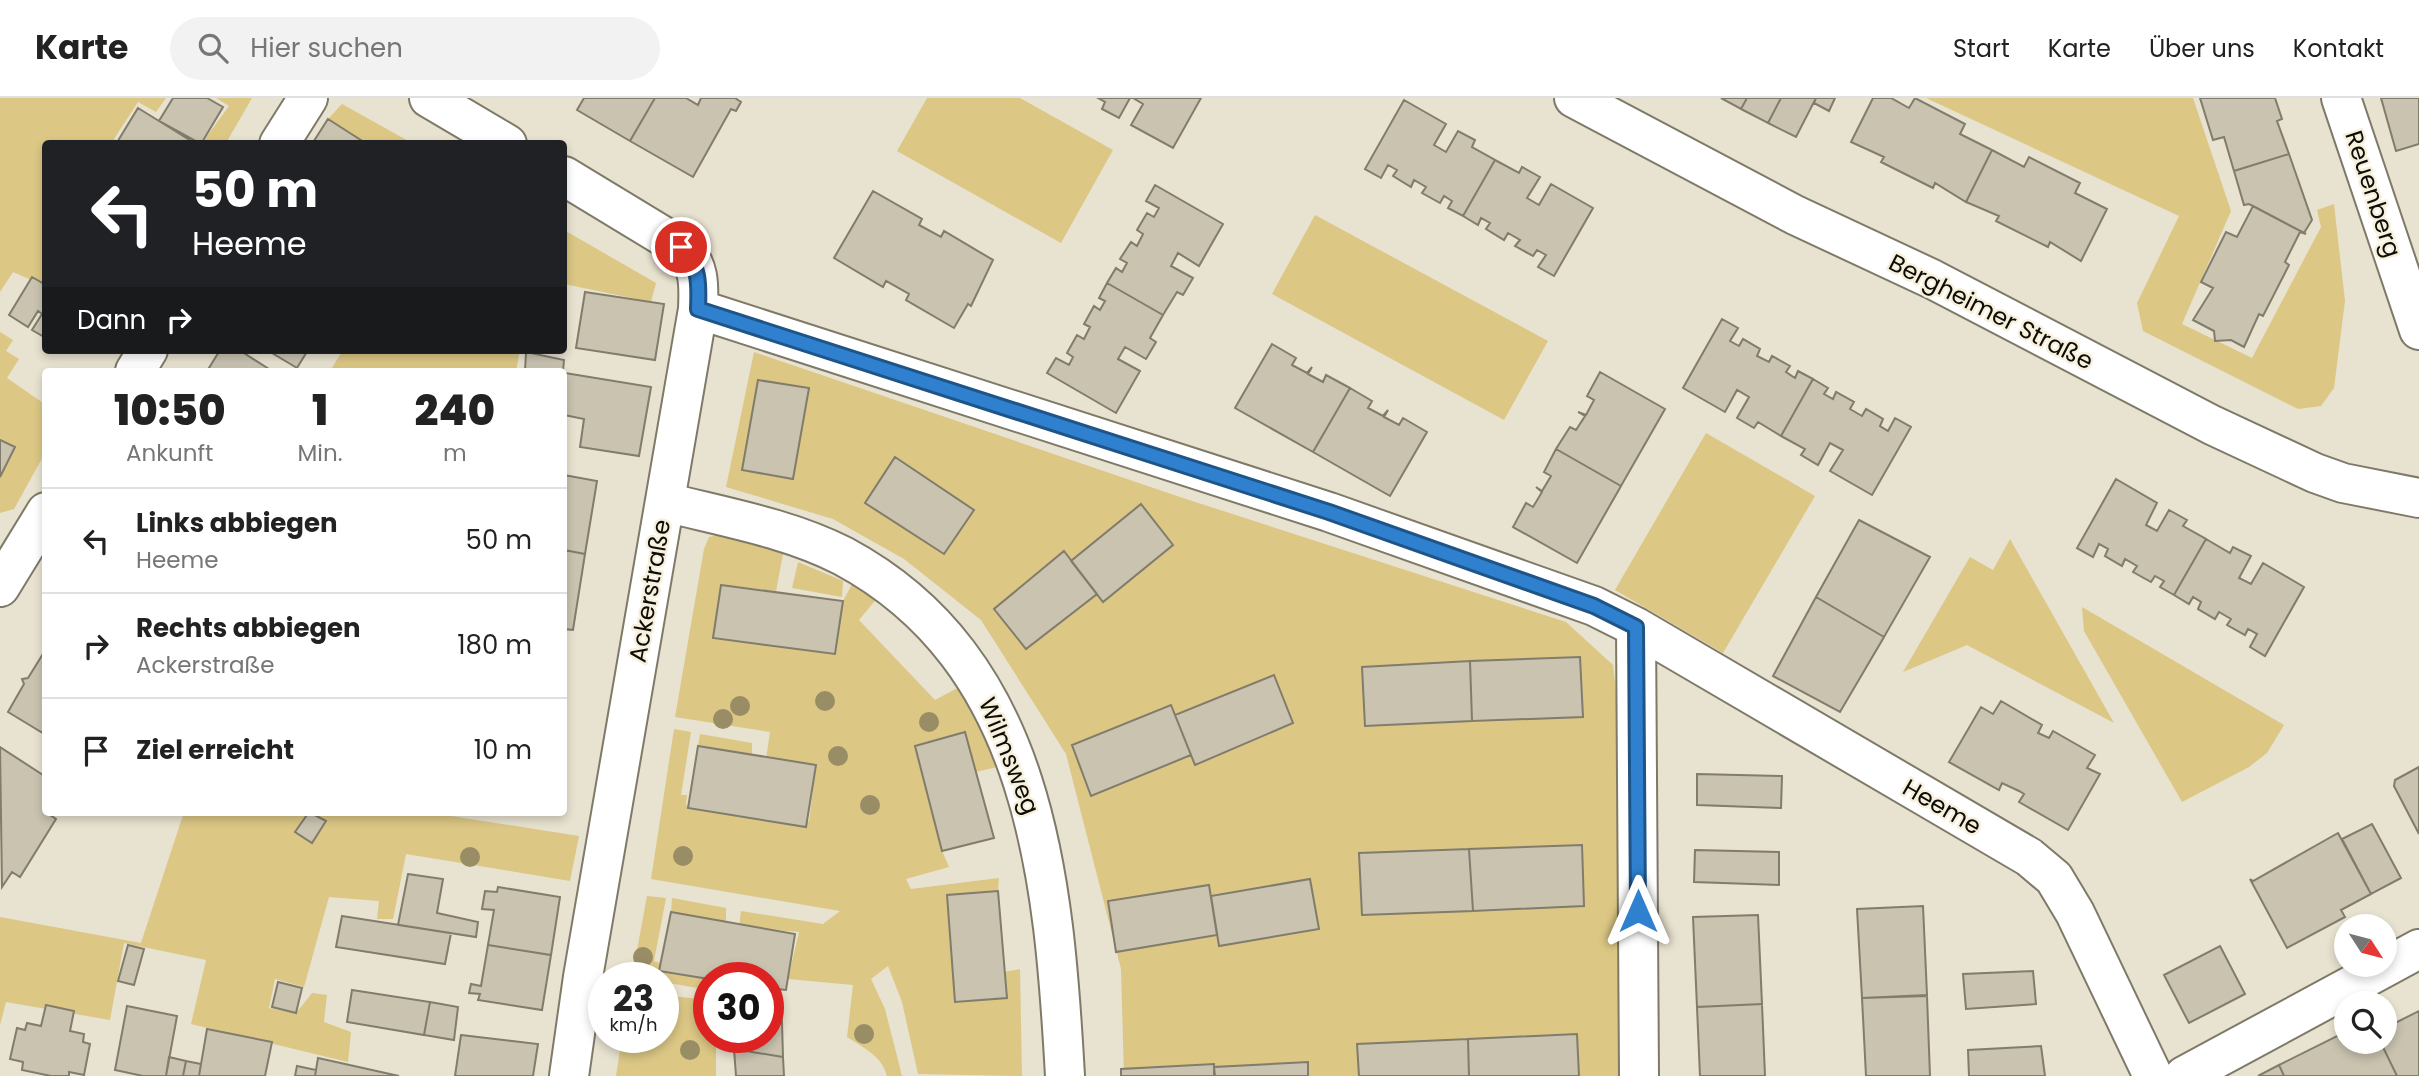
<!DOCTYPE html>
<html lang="de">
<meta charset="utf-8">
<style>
:root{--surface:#fff;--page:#f2f2f2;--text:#222;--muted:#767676;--line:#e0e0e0}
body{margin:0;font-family:Poppins,sans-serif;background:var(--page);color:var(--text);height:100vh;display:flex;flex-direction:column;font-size:26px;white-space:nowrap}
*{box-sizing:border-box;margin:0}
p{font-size:23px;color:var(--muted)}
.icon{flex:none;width:38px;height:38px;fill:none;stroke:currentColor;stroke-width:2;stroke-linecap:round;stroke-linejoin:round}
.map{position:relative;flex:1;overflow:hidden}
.side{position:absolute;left:42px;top:270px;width:525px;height:448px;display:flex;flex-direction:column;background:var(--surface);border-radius:7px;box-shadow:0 4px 10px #0003}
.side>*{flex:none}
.guide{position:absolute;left:42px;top:42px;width:525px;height:214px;border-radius:7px;box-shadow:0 4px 10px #0003;background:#202124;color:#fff;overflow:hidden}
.needle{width:46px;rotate:126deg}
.controls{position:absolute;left:2334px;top:816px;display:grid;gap:14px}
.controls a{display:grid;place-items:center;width:63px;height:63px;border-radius:50%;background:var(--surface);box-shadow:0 4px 10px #0003;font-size:35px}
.speed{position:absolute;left:588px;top:864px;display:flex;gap:14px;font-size:35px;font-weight:700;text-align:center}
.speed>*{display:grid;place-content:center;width:91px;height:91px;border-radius:50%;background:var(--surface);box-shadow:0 4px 10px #0003;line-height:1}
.speed small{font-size:18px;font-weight:400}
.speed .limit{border:10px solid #d22;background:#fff;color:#111}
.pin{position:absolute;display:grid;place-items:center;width:60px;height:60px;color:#fff;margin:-30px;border:4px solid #fff;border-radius:50%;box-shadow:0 2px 7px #0007}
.me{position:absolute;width:77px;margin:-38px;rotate:0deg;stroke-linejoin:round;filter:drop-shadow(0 0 5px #0008)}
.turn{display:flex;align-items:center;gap:24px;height:147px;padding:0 35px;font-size:32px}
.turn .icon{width:91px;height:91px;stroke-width:2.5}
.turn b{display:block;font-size:49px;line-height:60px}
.then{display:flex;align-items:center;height:66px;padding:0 35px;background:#0003;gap:14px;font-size:26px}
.eta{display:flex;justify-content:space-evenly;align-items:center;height:119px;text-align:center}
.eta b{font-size:42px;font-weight:800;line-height:49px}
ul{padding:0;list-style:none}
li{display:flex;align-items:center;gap:21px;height:105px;padding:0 35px;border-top:2px solid var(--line)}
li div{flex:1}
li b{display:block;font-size:26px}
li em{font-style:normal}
header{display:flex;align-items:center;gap:42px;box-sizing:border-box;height:98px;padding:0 35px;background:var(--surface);border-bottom:2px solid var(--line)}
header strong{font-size:33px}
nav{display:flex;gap:38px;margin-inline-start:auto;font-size:24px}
.search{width:490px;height:63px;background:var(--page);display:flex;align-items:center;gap:18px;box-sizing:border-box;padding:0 24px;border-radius:38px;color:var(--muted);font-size:26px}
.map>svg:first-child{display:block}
</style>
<header>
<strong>Karte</strong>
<div class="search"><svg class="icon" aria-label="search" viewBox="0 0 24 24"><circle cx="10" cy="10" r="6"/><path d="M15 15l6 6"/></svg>Hier suchen</div>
<nav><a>Start</a><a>Karte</a><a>Über uns</a><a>Kontakt</a></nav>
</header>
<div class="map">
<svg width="2419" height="978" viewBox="0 0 2419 978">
<rect width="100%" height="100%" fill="#e8e2d0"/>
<path fill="#dcc785" d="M0,0H166L156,14L138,4L114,41L119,45L46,46L45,188L13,174L0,194Z
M216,0H252L226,45H202L229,8Z
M927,0H1020L1113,52L1061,145L897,53Z
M1926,0H2193L2231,113L2182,226L2252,260L2321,129L2317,112L2334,106L2345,203L2334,290L2321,308L2298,311L2143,233L2137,205L2179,118Z
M342,6L412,45H366L328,21Z
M1315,117L1548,243L1504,322L1272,196Z
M564,132L656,185L651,204L564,186Z
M0,234L13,242L6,253L19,261L7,280L46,307L45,355L14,411L0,415Z
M343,252H520L516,273H330Z
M754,254L1183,400L1566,524L1613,567L1617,603L1620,978H1124L1121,871L1066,656L981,522L904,461L833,421L726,389Z
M1706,335L1815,398L1723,555L1615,492Z
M718,437L784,451L776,493L721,487L714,539L834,556L843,503L857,477L883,493L859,522L935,602L963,587L1001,668L976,674L965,634L915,648L942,753L949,769L906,781L911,791L999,780L998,793L947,798L955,904L1006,900L1004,874L1020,871L1022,978L918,976L902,904L888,868L871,881L885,911L902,978H887C882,958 864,950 847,939L853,887L788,881L799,834L739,829L741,813L823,826L840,813L651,781L674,631L691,634L681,697H687L686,707L809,723L816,669L766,661L770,634L675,619L704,451L709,439Z
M2010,441L2114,625L1967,547L1903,574L1970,459L1993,472Z
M798,464L843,483L842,499L792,490Z
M2082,509L2284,627L2267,655L2249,669L2182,704L2084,533Z
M700,636L752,645V656L698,648Z
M184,714H426L579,738L570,783L406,756L393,821H377L379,803L329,799L304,889L275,881L269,910L296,915L312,895L327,897L324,924L351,934L348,964L191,926L206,862L124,845L110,922L6,904L0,927V819L141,845Z
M647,798L666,800L654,863L709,881V892L663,884V880L632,879Z
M672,800L726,810V825L671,814Z
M663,897L709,902V940H716V978H616L622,940H663Z"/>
<path fill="#c9c3b0" stroke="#817c6b" stroke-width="2" d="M173,0H207L223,9L201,46L159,23Z
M584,0H655L630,43L577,12Z
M655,0H686L698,7L701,0H735L741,4L736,13L731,11L693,79L630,43Z
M1098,0H1130L1119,20L1102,11L1105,4Z
M1133,0H1201L1173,50L1131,27L1143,6Z
M1721,0H1747L1741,11Z
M1747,0H1781L1768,25L1741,11Z
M1781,0H1816L1796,39L1768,25Z
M1816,0H1835L1829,13L1814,5Z
M1873,0H1891L1909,10L1915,0L1965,26L1960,36L1992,52L1966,104L1935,85L1933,90L1881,64L1884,59L1851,44Z
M2200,0H2275L2282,21L2277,23L2289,56L2234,73L2224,39L2213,42Z
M2381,0H2419V46L2396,53Z
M1404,2L1446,26L1434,47L1446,54L1458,33L1475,42L1472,49L1495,62L1463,118L1448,110L1452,103L1444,98L1440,105L1422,95L1426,89L1414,82L1411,89L1393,78L1397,72L1388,67L1381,80L1365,71Z
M138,10L159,23L196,46H116Z
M328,21L367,46H312Z
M1992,52L2024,69L2029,59L2080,85L2075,95L2107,111L2081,163L2050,144L2048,149L1996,123L1999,118L1966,104Z
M2289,56L2312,122L2304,135L2249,106L2244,107L2234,73Z
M1495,62L1519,75L1522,69L1540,79L1527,100L1539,107L1551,86L1593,110L1554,178L1538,169L1546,157L1537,152L1533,158L1515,148L1520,142L1508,135L1504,142L1486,131L1490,125L1481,120L1478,127L1463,118Z
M1155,87L1223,126L1199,168L1178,155L1171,168L1193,180L1183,197L1177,194L1163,217L1107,185L1116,170L1122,174L1127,165L1120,161L1131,144L1137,148L1143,136L1137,132L1147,115L1154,119L1159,110L1146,103Z
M873,93L922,121L919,127L941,139L944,133L993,162L971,208L968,206L954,230L906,202L909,196L886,183L883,189L834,160Z
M2253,108L2306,136L2300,134L2285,164L2289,167L2263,218L2259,216L2244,249L2231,242L2215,243L2214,233L2193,222L2213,190L2201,184L2226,134L2237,139Z
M32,179L46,187V240L32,232L42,216L38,213L28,229L9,217Z
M1107,185L1163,217L1150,240L1156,244L1146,261L1125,249L1118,261L1140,273L1116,315L1047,275L1056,260L1069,267L1073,259L1067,255L1077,237L1084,241L1090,229L1084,226L1094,208L1100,212L1105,203L1099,200Z
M585,194L664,206L655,262L576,250Z
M1722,221L1738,230L1730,243L1739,248L1743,241L1760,251L1757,258L1769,264L1772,258L1790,268L1786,274L1795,280L1798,273L1813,281L1781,338L1758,324L1754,330L1737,320L1749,299L1737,292L1725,314L1683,290Z
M1272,246L1296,260L1292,267L1307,275L1312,269L1308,276L1323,284L1326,277L1350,290L1313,354L1235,310Z
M220,252H239L269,271L214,273L209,270Z
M267,252H308L297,270Z
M526,254L564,262L563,273H525Z
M1600,274L1665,311L1621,388L1556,351L1570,329L1576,332L1585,318L1578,314L1586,317L1594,302L1587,298Z
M565,275L651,289L639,358L580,349L584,321L564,317Z
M1813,281L1828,290L1824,296L1833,301L1836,294L1854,304L1850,311L1862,318L1866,311L1883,321L1880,328L1888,333L1895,320L1911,329L1872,397L1830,373L1843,352L1830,345L1818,367L1801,357L1805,351L1781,338Z
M758,282L809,290L793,381L742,372Z
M1350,290L1372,303L1368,310L1383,318L1388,312L1384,319L1399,327L1403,320L1427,334L1390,398L1313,354Z
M0,342L15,349L0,379Z
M1556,351L1621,388L1577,465L1513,429L1526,405L1533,409L1542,394L1536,389L1542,393L1551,378L1544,374Z
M895,359L974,412L944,456L865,405Z
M564,377L597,383L585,456L564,452Z
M2116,381L2157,405L2146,427L2157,433L2169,412L2187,422L2183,428L2206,441L2174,497L2160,489L2164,483L2155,478L2151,484L2133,474L2137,468L2125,461L2122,468L2105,458L2108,451L2099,446L2093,459L2077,450Z
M1141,406L1173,447L1103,504L1071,463Z
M1859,422L1930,459L1884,539L1816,499Z
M2206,441L2230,455L2233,449L2251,458L2239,480L2251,486L2263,465L2304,489L2265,558L2250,549L2257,536L2248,531L2245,537L2227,527L2231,521L2219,514L2215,521L2198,511L2201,504L2193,499L2189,506L2174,497Z
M564,452L585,456L573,532L564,531Z
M1064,453L1097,496L1026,551L994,511Z
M721,487L843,503L835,556L713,540Z
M1816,499L1884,539L1840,614L1773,578Z
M46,551V637L8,614L24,586L22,581L28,580Z
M1580,559L1583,619L1472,623L1470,563Z
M1470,563L1472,623L1365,628L1362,569Z
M1274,577L1293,625L1195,667L1175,617Z
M2001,603L2042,627L2038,635L2049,640L2053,633L2095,657L2087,670L2100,676L2068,732L2019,704L2024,696L2019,693L2002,685L1999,692L1949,664L1981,609L1993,616Z
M1171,607L1191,657L1091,698L1072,647Z
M965,634L994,740L942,753L915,648Z
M698,648L816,667L806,729L688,710Z
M0,649L46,679V714L56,721L20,779L12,774L2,789Z
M2419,669V736L2394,688L2395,682Z
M1697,676L1782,678L1781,710L1697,707Z
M309,714L326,723L312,745L295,734Z
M2372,726L2401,780L2371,796L2342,741Z
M2338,735L2371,796L2341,812L2345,819L2287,850L2250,781L2253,783Z
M1582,747L1584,808L1473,813L1469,751Z
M1469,751L1473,813L1362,817L1359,755Z
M1695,752L1779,754V787L1694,784Z
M408,776L443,781L437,815L478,824L476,839L398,827Z
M1310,781L1319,831L1219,848L1211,798Z
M1209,787L1217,837L1116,854L1108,803Z
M498,789L560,799L551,857L488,847L494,812L482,811L485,793L497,794Z
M998,793L1007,900L955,904L947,797Z
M1923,808L1927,897L1862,900L1857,811Z
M671,814L795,836L786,892L768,890V880L709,881L659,873Z
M1758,817L1762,906L1697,909L1693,819Z
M342,818L451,835L445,866L336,849Z
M128,847L144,851L134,887L118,883Z
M488,847L551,857L542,912L478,902L480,896L469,895L471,886L481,888Z
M2220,848L2245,896L2189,925L2164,877Z
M2033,873L2036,906L1966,911L1963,876Z
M278,884L302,890L296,915L272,909Z
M768,890L780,892L782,925L768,923Z
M352,892L430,904L424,937L347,924Z
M1927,898L1930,978H1866L1862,900Z
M430,904L458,909L454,942L424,937Z
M1762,906L1765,978H1700L1697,909Z
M46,907L74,913L70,933L84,936L83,944L90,946L84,977L69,974V978H51L22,972L23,964L10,961L17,930L25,932L27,925L41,928Z
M127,908L177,918L166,978H143L115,972Z
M2419,913V978H2397L2380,943H2385V930Z
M768,923L782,925L783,959L734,951V940H768Z
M207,931L272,944L265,978H199Z
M2347,933V943H2380L2397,978H2284L2279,967Z
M1577,936L1579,978H1469L1468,941Z
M461,937L538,946L533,978H455Z
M1468,941L1469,978H1359L1357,946Z
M2041,948L2045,978H1969L1968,952Z
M734,951L783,959L784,978H736Z
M169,959L186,963L183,978H166Z
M318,960L399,978H315Z
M186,963L201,966L199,978H183Z
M1308,964V978H1215L1214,969Z
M1214,966V978H1121V971Z
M2279,967L2284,978H2258Z
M297,968L316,972L315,978H295Z"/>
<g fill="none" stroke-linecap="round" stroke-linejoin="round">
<defs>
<path id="street" d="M429,0L507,46
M1574,0L1795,117L1932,181L2212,327L2315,375L2343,385L2419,400
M279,46L308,0
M564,78L681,149C700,167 699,187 698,211L583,879L569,978
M698,211L1329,414L1594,508L1636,529L2029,759L2054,780L2075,815L2153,978
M135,273L148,252
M665,404C724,419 788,430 843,458C1037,562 1054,782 1065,978
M0,489L46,414
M1636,529L1639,978
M2184,978L2419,851"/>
<path id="secondary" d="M2341,0L2419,232"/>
</defs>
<use href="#street" stroke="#7f7968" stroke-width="42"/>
<use href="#secondary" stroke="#7f7968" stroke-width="42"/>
<use href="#street" stroke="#fff" stroke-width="38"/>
<use href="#secondary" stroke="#fff" stroke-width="38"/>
</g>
<g fill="#998d66">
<circle cx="825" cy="603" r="10"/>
<circle cx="740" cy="608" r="10"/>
<circle cx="723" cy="621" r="10"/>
<circle cx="929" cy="624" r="10"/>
<circle cx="838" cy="658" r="10"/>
<circle cx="870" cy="707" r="10"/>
<circle cx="683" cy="758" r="10"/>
<circle cx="470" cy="759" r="10"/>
<circle cx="643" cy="859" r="10"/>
<circle cx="864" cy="936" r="10"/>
<circle cx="690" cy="952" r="10"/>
</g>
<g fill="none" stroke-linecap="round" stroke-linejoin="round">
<defs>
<path id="route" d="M681,149C700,167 699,187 698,211L1329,414L1594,508L1636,529L1638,813"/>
</defs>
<use href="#route" stroke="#1f5487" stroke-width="18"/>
<use href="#route" stroke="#2f81d0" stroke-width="12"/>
</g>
<g text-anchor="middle" stroke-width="5" stroke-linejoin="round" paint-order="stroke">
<g font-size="24" fill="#0e0c06" stroke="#f6f0dd">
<text transform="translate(2373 96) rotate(72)" y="8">Reuenberg</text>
<text transform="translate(1991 214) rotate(27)" y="8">Bergheimer Straße</text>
<text transform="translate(650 493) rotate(-80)" y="8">Ackerstraße</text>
<text transform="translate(1009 658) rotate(68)" y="8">Wilmsweg</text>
<text transform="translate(1942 709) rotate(30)" y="8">Heeme</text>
</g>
</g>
</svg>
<div class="controls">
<a><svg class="needle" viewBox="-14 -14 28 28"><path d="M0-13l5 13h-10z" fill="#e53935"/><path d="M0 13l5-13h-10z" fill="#767676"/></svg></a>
<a><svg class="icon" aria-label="search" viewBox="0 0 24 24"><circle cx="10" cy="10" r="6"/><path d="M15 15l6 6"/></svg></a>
</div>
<div class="speed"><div>23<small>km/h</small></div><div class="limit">30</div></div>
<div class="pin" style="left:681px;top:149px;background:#d93025"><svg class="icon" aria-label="arrive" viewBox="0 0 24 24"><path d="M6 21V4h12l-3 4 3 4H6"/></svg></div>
<svg class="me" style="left:1638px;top:813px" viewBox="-20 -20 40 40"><path d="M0-17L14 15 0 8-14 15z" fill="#2f81d0" stroke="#fff" stroke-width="4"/></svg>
<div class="guide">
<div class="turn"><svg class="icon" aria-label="left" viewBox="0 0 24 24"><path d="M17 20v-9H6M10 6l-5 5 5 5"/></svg><div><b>50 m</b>Heeme</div></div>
<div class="then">Dann<svg class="icon" aria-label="right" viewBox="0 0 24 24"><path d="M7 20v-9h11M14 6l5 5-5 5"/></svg></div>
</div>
<section class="side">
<div class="eta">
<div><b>10:50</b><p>Ankunft</p></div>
<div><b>1</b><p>Min.</p></div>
<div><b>240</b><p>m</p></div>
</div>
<ul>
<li><svg class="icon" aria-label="left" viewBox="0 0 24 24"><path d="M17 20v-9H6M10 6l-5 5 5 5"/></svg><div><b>Links abbiegen</b><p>Heeme</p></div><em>50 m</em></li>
<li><svg class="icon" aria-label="right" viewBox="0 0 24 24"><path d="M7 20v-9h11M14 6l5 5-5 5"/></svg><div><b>Rechts abbiegen</b><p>Ackerstraße</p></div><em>180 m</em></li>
<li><svg class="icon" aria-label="arrive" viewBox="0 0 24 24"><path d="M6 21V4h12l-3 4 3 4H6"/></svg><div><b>Ziel erreicht</b></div><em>10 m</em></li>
</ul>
</section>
</div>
